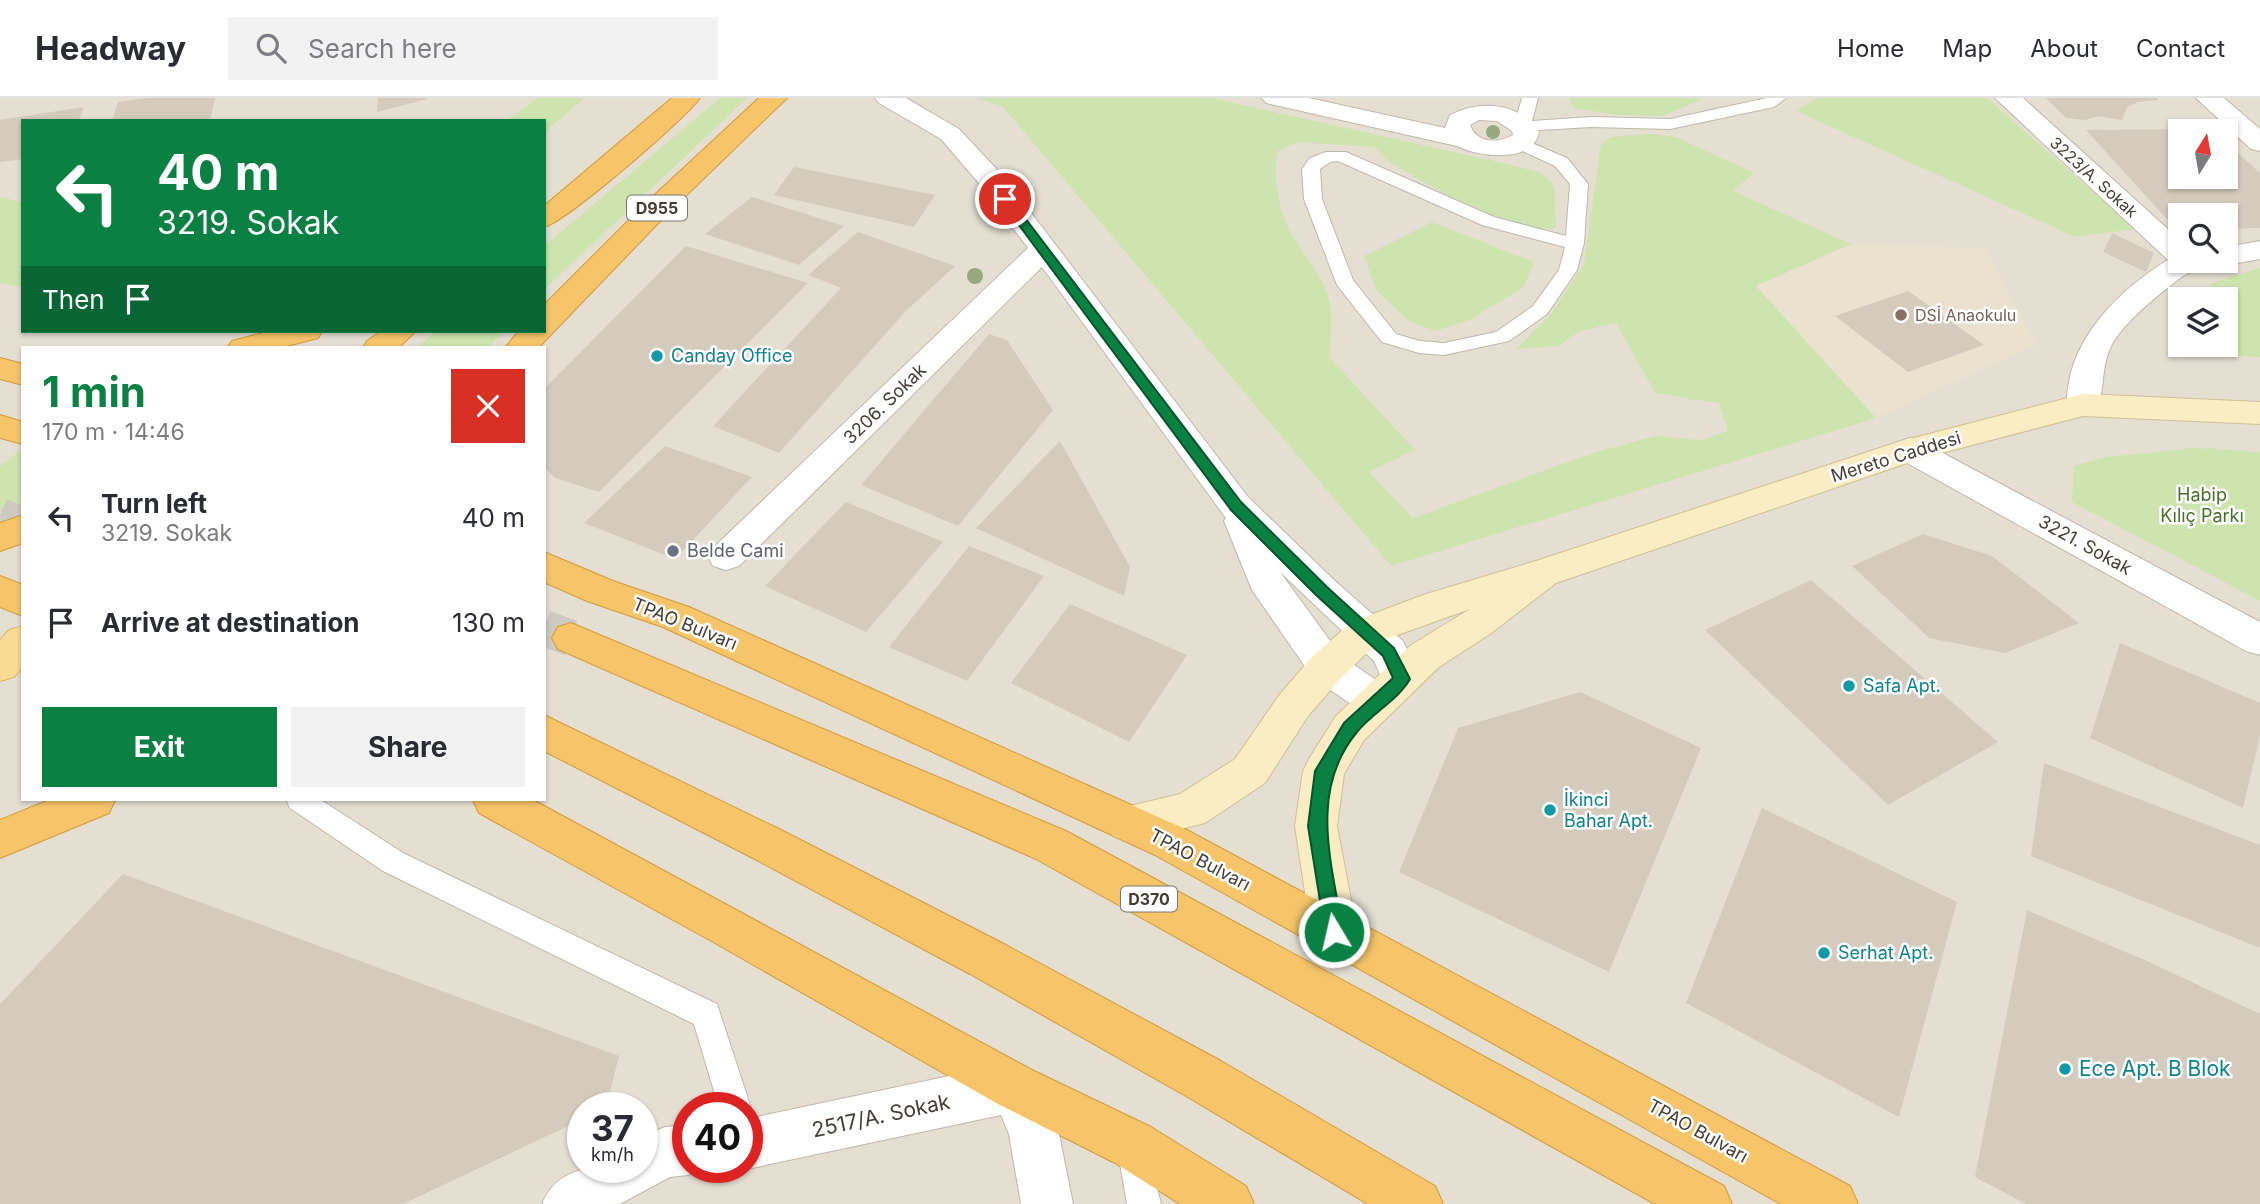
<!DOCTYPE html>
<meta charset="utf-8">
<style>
:root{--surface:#fff;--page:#f2f2f3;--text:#2b2b33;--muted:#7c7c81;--line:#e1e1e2;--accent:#0b8043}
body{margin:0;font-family:Inter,sans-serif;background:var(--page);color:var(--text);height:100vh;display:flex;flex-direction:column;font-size:26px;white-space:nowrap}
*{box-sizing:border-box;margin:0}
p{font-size:23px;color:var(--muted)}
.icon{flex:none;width:38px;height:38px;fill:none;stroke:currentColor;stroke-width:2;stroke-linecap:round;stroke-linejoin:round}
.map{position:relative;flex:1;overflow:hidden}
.side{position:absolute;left:21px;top:248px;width:525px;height:455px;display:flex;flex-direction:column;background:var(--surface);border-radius:0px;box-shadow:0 2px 5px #0004}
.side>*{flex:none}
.hud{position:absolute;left:21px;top:21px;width:525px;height:214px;border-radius:0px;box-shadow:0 2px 5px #0004;background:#0b8043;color:#fff;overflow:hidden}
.needle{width:46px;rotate:11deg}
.buttons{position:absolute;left:2168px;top:21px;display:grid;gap:14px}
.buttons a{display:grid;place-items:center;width:70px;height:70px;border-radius:0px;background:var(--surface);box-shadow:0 2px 5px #0004;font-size:35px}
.speed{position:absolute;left:567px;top:994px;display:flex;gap:14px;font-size:35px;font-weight:700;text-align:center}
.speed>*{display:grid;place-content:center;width:91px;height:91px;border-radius:50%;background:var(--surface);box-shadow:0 2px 5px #0004;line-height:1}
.speed small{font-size:18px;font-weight:400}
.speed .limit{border:10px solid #d22;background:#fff;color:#111}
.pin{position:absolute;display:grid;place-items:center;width:60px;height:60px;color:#fff;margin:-30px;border:4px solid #fff;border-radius:50%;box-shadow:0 2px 7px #0007}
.me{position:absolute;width:77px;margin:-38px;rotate:351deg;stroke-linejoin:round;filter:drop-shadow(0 0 5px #0008)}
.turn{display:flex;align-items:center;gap:24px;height:147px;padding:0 21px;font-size:32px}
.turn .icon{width:91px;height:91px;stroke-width:2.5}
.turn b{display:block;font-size:49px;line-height:60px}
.then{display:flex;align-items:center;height:66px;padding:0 21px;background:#0003;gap:14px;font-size:26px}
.round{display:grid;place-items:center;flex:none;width:74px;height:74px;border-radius:0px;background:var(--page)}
.summary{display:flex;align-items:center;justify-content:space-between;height:119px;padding:0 21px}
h1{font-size:42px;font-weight:700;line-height:52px;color:var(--accent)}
.button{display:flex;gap:14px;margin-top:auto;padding:14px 21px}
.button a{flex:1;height:80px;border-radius:0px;background:var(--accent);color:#fff;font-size:28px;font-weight:700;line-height:80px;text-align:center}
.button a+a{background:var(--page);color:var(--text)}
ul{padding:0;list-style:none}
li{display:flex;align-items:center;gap:21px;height:105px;padding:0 21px}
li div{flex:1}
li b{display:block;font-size:26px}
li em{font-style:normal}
header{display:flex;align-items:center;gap:42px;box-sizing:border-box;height:98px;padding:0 35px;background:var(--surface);border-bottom:2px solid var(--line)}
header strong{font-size:33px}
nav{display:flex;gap:38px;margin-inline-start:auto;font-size:24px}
.search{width:490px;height:63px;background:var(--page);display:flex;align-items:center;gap:18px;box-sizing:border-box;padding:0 24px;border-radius:0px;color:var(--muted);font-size:26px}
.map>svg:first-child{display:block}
</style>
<header>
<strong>Headway</strong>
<div class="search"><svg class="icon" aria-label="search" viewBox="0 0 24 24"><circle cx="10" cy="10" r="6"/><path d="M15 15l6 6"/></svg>Search here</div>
<nav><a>Home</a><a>Map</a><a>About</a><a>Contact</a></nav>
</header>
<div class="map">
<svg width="2260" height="1106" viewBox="0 0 2260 1106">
<rect width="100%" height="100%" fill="#f1ede4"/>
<path fill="#e5dfd2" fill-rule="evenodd" d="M0,0H2260V1106H0ZM23,23H544V233H23ZM2180,33H2226V79H2180ZM2180,117H2226V163H2180ZM2180,201H2226V247H2180ZM23,250H544V702H23ZM583,1010H642V1069H583ZM688,1010H747V1069H688Z"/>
<path fill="#eae1ce" d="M1851,146L1985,150L2036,247L1876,320L1756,188Z"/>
<path fill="#cde4ae" d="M538,0H584L544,35V23H506Z
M720,0H747L544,192V148Z
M979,0H1212L1490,62L1539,74L1552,84L1555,94L1556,130C1522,138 1425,87 1395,67C1387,63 1381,55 1374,49L1298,44L1278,53C1272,76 1278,108 1289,131C1301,157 1323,173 1330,206C1333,222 1330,243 1330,260L1415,352L1369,374L1413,420L1590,356L1655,338L1701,342L1728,333L1719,305L1655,295L1616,225L1580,233L1558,248L1516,251L1549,219L1584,166L1601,46L1611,39L1653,36L1676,39L1754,75L1733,93L1851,146L1756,188L1876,320L1391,468L1003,9Z
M1569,0H1700L1699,3L1662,18L1617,17L1574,10Z
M1817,0H1987L2135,131L2075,139L1796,13Z
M0,99L23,104V190L0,185Z
M1432,124L1534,164L1524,189L1470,222L1435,233L1409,223L1376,192L1364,158Z
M2260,170V259L2166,255L2180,233V247H2226V201H2202L2214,184Z
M437,233H505L488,250H415Z
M2197,350L2260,354V503L2072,404L2074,368L2105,359Z
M23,351V409L0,418V368Z"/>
<path fill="#d5cbbd" d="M147,0H215L210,23H112L118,4Z
M378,0H427V1L377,14Z
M2046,0H2158V2L2138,4L2127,9L2122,22L2098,18L2085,22L2066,20Z
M84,9L79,23H23V61L0,64V22Z
M2180,31V79H2226V44L2260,75V130L2226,131V117H2180V131H2176L2086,32Z
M794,69L935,97L914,129L774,97Z
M752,99L844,128L799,167L705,136Z
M858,134L955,168L905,214L779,355L713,328L841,190L808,177Z
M2112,135L2154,155L2146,174L2103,154Z
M686,148L808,185L599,394L555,380L544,369V291Z
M1908,193L1984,247L1908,274L1835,218Z
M989,236L1007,242L1053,312L958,428L861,387Z
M1060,343L1130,469L1124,498L976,430Z
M665,348L752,379L675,461L584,425Z
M846,404L943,444L866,534L765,488Z
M1923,436L1992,458L2079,525L2005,555L1929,540L1852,468Z
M969,448L1044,478L967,583L889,549Z
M1811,482L1998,644L1888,707L1705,532Z
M1070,506L1187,557L1129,644L1011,585Z
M2120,545L2260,605V638L2243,710L2090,640Z
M1580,594L1701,650L1609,874L1399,774L1458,630Z
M2044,665L2260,747V850L2031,758Z
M1762,710L1957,804L1899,1019L1686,905Z
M123,776L619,958L606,1010H583V1021L403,1106H0V906Z
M2027,812L2147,863L2260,916V1106H2026L1975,1079Z"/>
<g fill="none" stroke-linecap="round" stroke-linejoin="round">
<path stroke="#cecac1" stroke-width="36" stroke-dasharray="36 18" stroke-linecap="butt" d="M0,418L23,427
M544,530L571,540"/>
<defs>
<path id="lane" d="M1522,0H1538L1532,23L1591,19L1670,21L1767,0H1786L1774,9L1670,31L1591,29L1522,33L1514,28Z
M1520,40L1567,60L1588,86L1584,145L1577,172L1547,216L1509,243L1444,257L1419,255L1382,244L1337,187L1304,101L1302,71L1310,60L1326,54H1346L1494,119L1566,138L1570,86L1555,68L1514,49L1512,45L1514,41ZM1338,63L1482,127L1565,149L1559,172L1533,208L1496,234L1444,245L1420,243L1396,236L1353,182L1322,101L1320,71L1330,64Z
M286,702H321L403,755L717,906L751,1010L747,1019V1010H719L694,926L383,773L290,710Z
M1133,1032L1144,1037L1161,1106H1127L1117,1048L1122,1037Z"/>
<path id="street" d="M875,0H906L959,31L1003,78L1248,399L1335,483L1403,543L1421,581L1415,592L1401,597L1393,594L1398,604L1392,615L1378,620L1364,615L1313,580L1252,492L1224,423L1226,420L1042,169L739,468L726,472L713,468L708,459L713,450L1028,150L983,90L941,41L879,5ZM1280,474L1374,563L1385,588L1341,558Z
M1262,0H1309L1445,30L1450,17C1481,2 1518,4 1539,34C1534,66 1478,59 1457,48L1266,5ZM1479,22L1497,23L1512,33L1513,37C1498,46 1476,45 1470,27Z
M1995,0H2023L2180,142V163H2205C2199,172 2188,174 2179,181C2158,197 2134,216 2118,237C2097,264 2108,294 2094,315L2083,318L2072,315C2065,305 2067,295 2069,284C2078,232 2125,188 2168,162Z
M2196,0H2224L2260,31V53L2251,51Z
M2260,143V161L2226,167L2215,163H2226V149Z
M1910,340L1922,344L2260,524V557L2246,553L1898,360L1893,352L1898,344Z
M1015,964L1032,972L1059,1036L1073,1106H1021L1009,1036L1001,1017L747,1071L742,1069H747V1021Z
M688,1027V1069L706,1070L688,1077L670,1079L620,1106H542C560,1063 602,1069 642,1069V1039L665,1029Z"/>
<path id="secondary" d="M2083,296L2260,304V326L2083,318L1919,361L1556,485L1490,536L1439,569L1364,642L1344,676L1337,728L1357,834L1350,849L1334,855L1318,849L1311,834L1295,728L1303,673L1309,661L1336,618L1411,547L1470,511L1378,544L1341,580L1308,618L1265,685L1205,725L1128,744L1113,738L1107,725L1113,712L1180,696L1235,661L1280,596L1313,558L1352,524L1423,497L1536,463L1898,344Z"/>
<path id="primary" d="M23,528V569L14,579L0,583V542L9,532Z"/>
<path id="highway" d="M672,0H700C685,21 566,124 544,129V108Z
M759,0H787L667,116L538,250H505L519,233H544V207L647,104Z
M271,233H322L318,240L279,250H227L232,243Z
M381,233H416L398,250H363L367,243Z
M0,260L23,266V287L0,281Z
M0,317L23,324V346L0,340Z
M23,417V445L0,453V425Z
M544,454L613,483L689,509L1185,731L1850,1088L1858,1106H1781L1155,757L663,529L587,503L544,484Z
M0,478L23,487V518L0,509Z
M571,525L1066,733L1724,1088L1732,1106H1655L1036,761L558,551L552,540L558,529Z
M544,617L781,732L1002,845L1221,963L1435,1088L1443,1106H1368L1186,998L970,876L751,759L544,653Z
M49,702H115L109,715L0,760V722Z
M473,702H533L1032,972L1151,1029L1246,1088L1254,1106H1180L1115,1065L998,1006L715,845L479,715Z"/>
</defs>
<use href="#lane" stroke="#bfb7aa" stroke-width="2"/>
<use href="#street" stroke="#bfb7aa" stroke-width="2"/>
<use href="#secondary" stroke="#cfbf96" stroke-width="2"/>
<use href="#primary" stroke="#ddb766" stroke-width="2"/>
<use href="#highway" stroke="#d4993b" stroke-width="2"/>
<use href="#lane" fill="#fff" fill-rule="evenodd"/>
<use href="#street" fill="#fff" fill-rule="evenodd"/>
<use href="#secondary" fill="#fbedc3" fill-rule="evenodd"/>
<use href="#primary" fill="#f9db95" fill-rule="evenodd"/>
<use href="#highway" fill="#f6c56a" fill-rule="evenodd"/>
</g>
<g fill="#94a97e">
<circle cx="1493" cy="34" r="7"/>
<circle cx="975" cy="178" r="8"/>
</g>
<path fill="#0b8043" stroke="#07532c" stroke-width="2" d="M1001,99H1009L1241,404L1327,489L1394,550L1410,581C1398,602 1372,615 1357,634C1308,693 1332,766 1343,834L1341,840L1334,842L1327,840L1325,834L1308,728L1315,673L1344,625L1393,580L1383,558L1316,497L1231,412L1001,103Z"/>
<circle fill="#8d6e63" stroke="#fff" stroke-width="2.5" cx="1901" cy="217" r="7"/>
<g fill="#0f9aa8" stroke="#fff" stroke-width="2.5">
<circle cx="657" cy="258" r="7"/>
<circle cx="1849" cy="588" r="7"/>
<circle cx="1550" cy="712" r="7"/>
<circle cx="1824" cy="855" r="7"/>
<circle cx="2065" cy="971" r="7"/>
</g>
<circle fill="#6b7280" stroke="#fff" stroke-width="2.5" cx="673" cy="453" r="7"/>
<g text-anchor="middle" stroke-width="5" stroke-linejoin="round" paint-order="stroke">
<g font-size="16" fill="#433d34" stroke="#fff">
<text transform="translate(2094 79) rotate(42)" y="6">3223/A. Sokak</text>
</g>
<g fill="#fff" stroke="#7b7771" stroke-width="2">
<rect x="627" y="97.5" width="60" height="25" rx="5"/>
<rect x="1121" y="788.5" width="56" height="25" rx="5"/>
</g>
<g font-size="16" font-weight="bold" fill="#433d34">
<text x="657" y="116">D955</text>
<text x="1149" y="807">D370</text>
</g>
<g font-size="16" fill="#785e54" stroke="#fff" text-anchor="start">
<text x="1915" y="223">DSİ Anaokulu</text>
</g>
<g font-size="18" fill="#0d838f" stroke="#fff" text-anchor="start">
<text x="671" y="264">Canday Office</text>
<text x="1863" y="594">Safa Apt.</text>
<text x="1564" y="708">İkinci<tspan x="1564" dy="21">Bahar Apt.</tspan></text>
<text x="1838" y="861">Serhat Apt.</text>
</g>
<g font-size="18" fill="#433d34" stroke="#fff">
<text transform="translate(885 306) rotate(-44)" y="6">3206. Sokak</text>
<text transform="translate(1896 359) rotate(-17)" y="6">Mereto Caddesi</text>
<text transform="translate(2085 447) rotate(29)" y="6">3221. Sokak</text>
<text transform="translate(685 526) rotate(22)" y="6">TPAO Bulvarı</text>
<text transform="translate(1200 762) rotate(28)" y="6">TPAO Bulvarı</text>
<text transform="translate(1698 1033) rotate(29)" y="6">TPAO Bulvarı</text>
</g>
<g font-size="18" fill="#47712b" stroke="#fff">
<text x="2202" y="403">Habip<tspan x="2202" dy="21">Kılıç Parkı</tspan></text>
</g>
<g font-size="18" fill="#5b616d" stroke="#fff" text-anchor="start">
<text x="687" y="459">Belde Cami</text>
</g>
<g font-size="21" fill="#0d838f" stroke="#fff" text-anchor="start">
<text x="2079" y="978">Ece Apt. B Blok</text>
</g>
<g font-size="21" fill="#433d34" stroke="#fff">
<text transform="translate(881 1018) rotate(-12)" y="7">2517/A. Sokak</text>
</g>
</g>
</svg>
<div class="buttons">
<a><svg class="needle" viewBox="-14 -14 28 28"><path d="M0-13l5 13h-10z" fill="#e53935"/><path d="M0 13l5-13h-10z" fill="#7c7c81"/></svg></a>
<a><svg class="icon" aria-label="search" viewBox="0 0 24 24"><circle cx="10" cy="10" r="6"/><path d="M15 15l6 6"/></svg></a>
<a><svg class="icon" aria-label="layers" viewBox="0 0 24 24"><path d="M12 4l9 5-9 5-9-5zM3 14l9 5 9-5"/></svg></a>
</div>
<div class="speed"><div>37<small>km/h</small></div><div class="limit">40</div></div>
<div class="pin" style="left:1005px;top:101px;background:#d93025"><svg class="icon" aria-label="arrive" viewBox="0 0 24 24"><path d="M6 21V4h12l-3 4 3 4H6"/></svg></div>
<svg class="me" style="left:1334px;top:834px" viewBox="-20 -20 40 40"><circle r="17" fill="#0b8043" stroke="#fff" stroke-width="3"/><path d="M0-11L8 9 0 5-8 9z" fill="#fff"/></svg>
<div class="hud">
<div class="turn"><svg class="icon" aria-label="left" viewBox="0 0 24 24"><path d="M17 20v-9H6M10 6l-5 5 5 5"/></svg><div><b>40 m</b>3219. Sokak</div></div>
<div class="then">Then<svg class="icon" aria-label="arrive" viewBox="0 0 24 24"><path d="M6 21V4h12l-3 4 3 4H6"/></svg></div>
</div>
<section class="side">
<div class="summary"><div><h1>1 min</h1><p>170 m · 14:46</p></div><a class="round" style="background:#d93025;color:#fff"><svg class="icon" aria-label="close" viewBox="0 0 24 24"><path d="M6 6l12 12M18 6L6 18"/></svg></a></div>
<ul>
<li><svg class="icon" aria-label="left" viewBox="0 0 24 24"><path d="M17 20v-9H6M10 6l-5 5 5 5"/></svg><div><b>Turn left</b><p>3219. Sokak</p></div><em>40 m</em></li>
<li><svg class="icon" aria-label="arrive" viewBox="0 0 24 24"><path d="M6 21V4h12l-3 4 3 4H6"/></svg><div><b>Arrive at destination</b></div><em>130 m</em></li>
</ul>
<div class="button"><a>Exit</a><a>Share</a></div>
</section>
</div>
